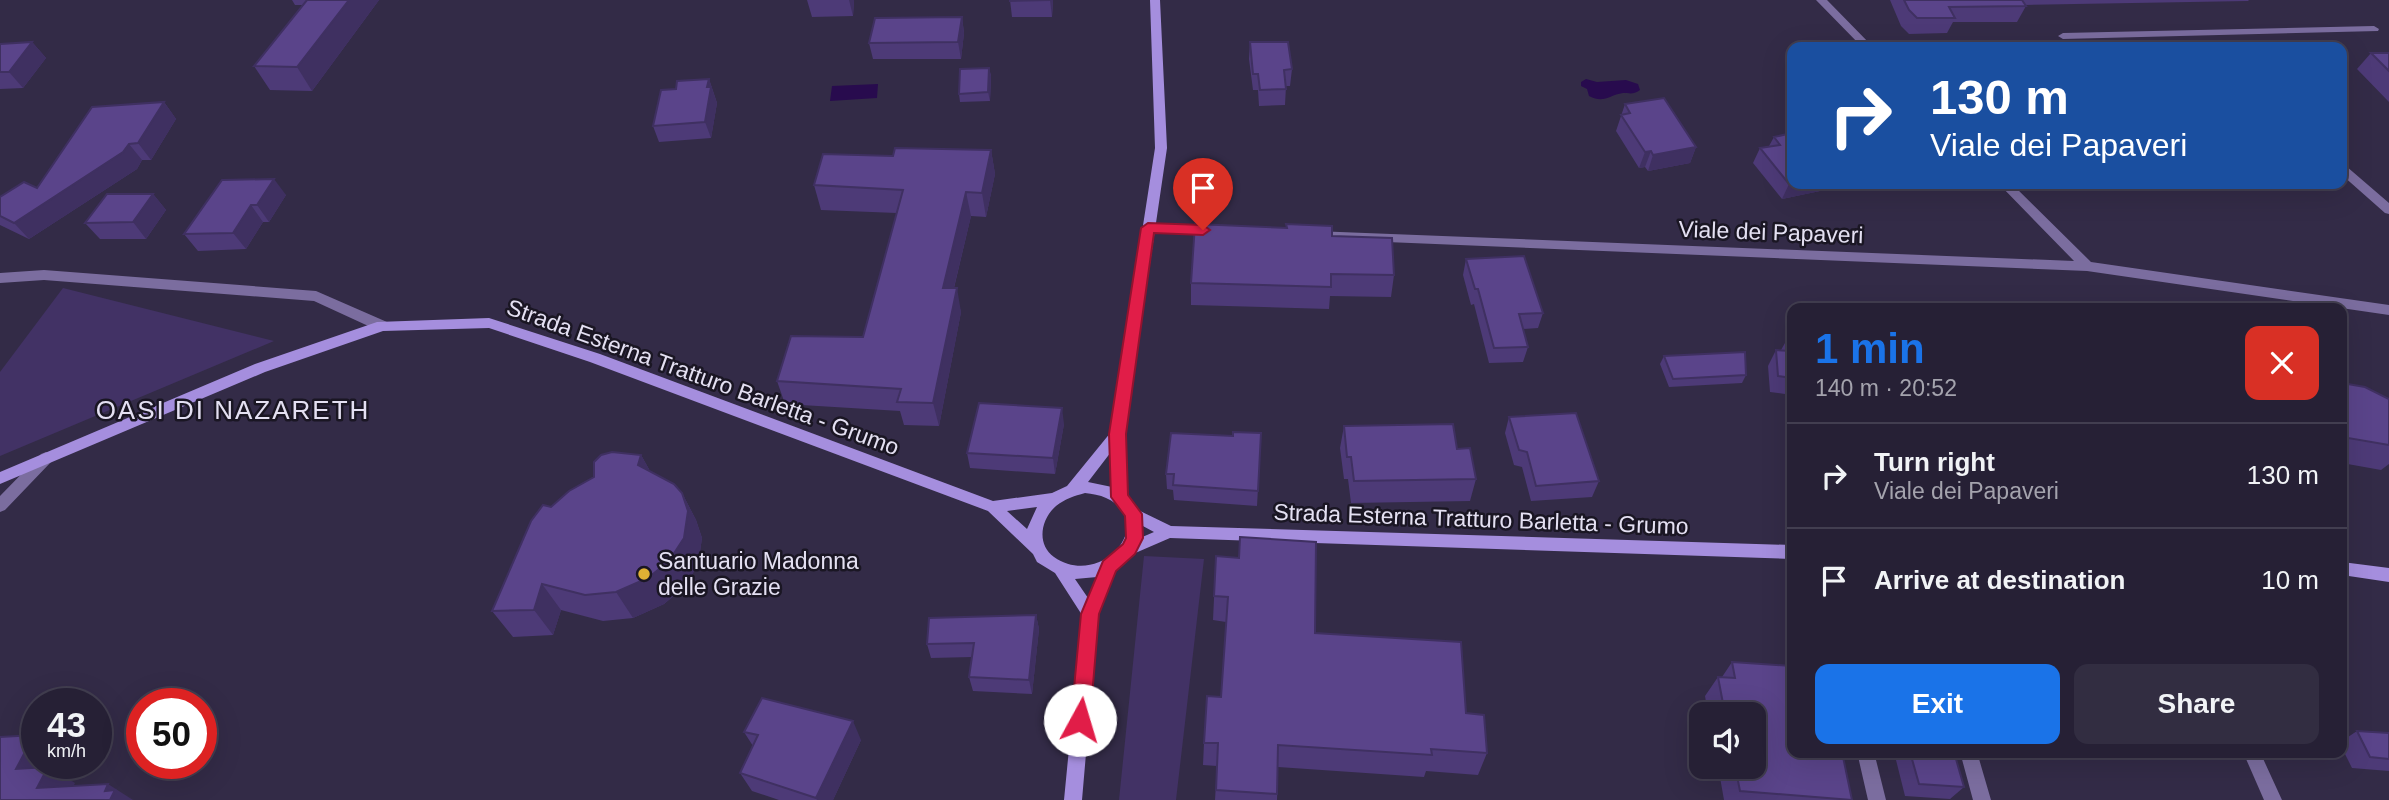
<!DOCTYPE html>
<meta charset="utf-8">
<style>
:root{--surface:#262035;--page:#322d41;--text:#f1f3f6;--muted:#a4a3ad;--line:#423e50;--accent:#1a73e8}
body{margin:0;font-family:Arial,sans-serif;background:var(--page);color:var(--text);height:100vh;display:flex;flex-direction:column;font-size:26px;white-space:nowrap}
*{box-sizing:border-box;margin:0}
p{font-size:23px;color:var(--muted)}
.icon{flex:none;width:38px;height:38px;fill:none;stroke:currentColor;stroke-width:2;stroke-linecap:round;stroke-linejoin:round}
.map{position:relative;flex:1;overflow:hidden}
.side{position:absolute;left:1787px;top:303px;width:560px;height:455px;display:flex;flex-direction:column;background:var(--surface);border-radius:14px;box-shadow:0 7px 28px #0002,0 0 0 2px var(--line)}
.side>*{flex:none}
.hud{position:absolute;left:1787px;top:42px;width:560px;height:147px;border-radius:14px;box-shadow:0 7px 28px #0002,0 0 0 2px var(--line);background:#1a4fa0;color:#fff;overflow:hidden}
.fabs{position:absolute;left:1689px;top:702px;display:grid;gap:14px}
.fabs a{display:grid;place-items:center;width:77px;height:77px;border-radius:14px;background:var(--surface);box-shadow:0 7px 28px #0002,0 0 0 2px var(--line);font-size:35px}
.speed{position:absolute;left:21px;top:688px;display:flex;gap:14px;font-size:35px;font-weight:700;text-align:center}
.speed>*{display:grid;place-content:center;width:91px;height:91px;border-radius:50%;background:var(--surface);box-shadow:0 7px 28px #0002,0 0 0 2px var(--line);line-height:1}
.speed small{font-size:18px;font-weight:400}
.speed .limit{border:10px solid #d22;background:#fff;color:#111}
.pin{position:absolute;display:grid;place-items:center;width:60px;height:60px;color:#fff;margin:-72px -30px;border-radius:50% 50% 50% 0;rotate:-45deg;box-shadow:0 0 7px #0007}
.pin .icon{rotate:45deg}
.me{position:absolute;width:77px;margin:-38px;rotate:6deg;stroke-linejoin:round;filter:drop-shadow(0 0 5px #0008)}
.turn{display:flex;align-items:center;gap:24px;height:147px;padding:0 28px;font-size:32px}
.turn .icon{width:91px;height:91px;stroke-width:2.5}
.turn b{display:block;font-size:49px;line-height:60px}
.round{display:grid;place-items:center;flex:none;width:74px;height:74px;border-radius:14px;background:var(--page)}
.head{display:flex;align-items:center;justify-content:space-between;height:119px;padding:0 28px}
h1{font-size:42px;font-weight:600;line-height:52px;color:var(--accent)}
.button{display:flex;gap:14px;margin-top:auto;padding:14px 28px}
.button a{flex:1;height:80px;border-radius:14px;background:var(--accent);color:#fff;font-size:28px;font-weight:600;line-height:80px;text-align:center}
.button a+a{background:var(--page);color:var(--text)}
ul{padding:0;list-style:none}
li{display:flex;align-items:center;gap:21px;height:105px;padding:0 28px;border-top:2px solid var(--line)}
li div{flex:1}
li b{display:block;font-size:26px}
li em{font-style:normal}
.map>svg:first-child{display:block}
</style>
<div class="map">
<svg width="2389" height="800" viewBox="0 0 2389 800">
<rect width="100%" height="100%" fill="#332b47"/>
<path fill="#423265" d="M63,288L274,341L0,456V372Z
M1144,556L1204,559L1176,800H1119Z"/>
<path fill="#280b4e" d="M1586,79L1597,82L1626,80L1638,84L1640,90C1633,95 1630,93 1623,93C1609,95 1604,104 1589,96L1587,89L1581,86V82Z
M878,84L877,98L830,101L832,86Z"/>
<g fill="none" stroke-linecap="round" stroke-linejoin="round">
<path fill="#7b6d9f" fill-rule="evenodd" d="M1816,0H1827L1873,47H1862Z
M2374,26L2379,29L2378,31L2063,39L2058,36L2063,33Z
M2342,165L2346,166L2389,203V214L2385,213L2342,175Z
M1999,184H2012L2091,262L2389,305V315L2087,271L1314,239L1308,235L1314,231L2074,261Z
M1148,224L1213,227L1219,231L1213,235L1148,232L1142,228Z
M44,270L316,291L387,322L389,326L387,330H377L314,301L44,280L0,283V273Z
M46,452L51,454L53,458L51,462L5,510L0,512V496L41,454Z
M1857,752H1874L1886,800H1868Z
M1960,752H1977L1991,800H1973Z
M2243,752H2260L2282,800H2264Z"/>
<path fill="#a58ede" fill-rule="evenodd" d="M1150,0H1160L1167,148L1125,434L1127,497L1136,509L1171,526L1792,545V559L1170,538L1133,554L1121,567L1115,570L1098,614L1082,800H1064L1082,615L1055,573L1037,562L1033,554L988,511L590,362L489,328L383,331L265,372L0,484V472L255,364L377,322L489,318L600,354L993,501L1052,493L1067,486L1111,432L1155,148ZM1111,452L1112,487L1088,482ZM1085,493C1092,494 1100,495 1106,498C1159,522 1101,590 1054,557C1036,544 1041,519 1056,506C1065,499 1074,496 1085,493ZM1037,507L1027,529L1007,511ZM1141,525L1154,532L1140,538ZM1097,577L1088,598L1075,579Z
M2342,562L2389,568V582L2342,575Z"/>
</g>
<path fill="#4d3a77" d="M292,0H379L312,91L270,90L254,66L303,5H295Z
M807,0H854L853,16L812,17Z
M1010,0H1053L1052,17H1012Z
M1890,0H2249L2248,1L2025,5L2026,6L2017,22H1953L1947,33L1909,34L1901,26Z
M962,17L964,33L961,59H873L869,43Z
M32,42L46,58L23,88L0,89V44Z
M1250,42L1292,69L1290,86H1286L1285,105L1259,106L1258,90H1253L1249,59Z
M2371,53H2389V102L2357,69Z
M989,68L991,76L990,101L960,102L959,94Z
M709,79L717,103L711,138L659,142L653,126L676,89Z
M164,102L176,119L151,160H142L137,169L29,239L0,225V197L37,188Z
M1625,104L1696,147L1690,163L1648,171L1645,167L1639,168L1616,131Z
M1774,137L1820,191L1782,199L1753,163L1760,148L1769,146Z
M991,150L995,174L986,217L971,216L954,288L961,312L939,426L904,425L900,411L785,404L777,381L863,337L897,213L821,210L814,185L893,156Z
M222,180L286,195L269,222H263L246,249L198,251L184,234Z
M153,194L166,210L146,239H100L85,223Z
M1286,224L1332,236L1394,275L1391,297L1330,296L1329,309L1191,305V283L1286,228Z
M1466,259L1543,313L1538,328L1523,329L1528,347L1523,362L1489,363L1474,304L1471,305L1463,275Z
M1789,336H1792V395L1770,392L1768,366L1776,350H1781Z
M1664,356L1746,375L1742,383L1669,387L1660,364Z
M2342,383L2389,399V464L2381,470L2342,463Z
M1509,417L1599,481L1592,497L1531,501L1522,467L1514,465L1505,433Z
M1064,424L1055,474L970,468L967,453Z
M1344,426L1457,449L1476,479L1470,501L1351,503L1348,479H1344L1340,448Z
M1261,433L1257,506L1174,500L1173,490L1167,489L1166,474L1233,436Z
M641,455L650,471L682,493L696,520L702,538L698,565L684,587L664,604L633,618L603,621L561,610L553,635L513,637L492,611L551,507Z
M1216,556L1315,633L1466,713L1487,753L1478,775L1426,771L1424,777L1278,767L1277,800H1215L1217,766L1203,765L1204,743L1221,697L1226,622L1213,620Z
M1036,615L1039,629L1032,694L973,691L969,677L972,657L931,658L927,644Z
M1732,662L1852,800H1724L1718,766H1754V714H1708L1705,696L1718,677H1722Z
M2357,731L2389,733V771L2352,768L2342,748V741Z
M744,732L861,740L833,800H779L752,791L740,773L753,746Z
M1894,752H1954L1964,787L1950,799L1905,796Z"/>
<path fill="#3f3061" d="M349,0H379L312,91L297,67Z
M849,0H854L853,16Z
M1050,0H1053L1052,17Z
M962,17L964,33L961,59L958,42Z
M32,42L46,58L23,88L9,72Z
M989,68L991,76L990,101L988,92Z
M709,79L717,103L711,138L705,122L707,87Z
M164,102L176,119L151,160L138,143Z
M129,144L142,160L137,169L29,239L14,223Z
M1696,147L1690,163L1648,171L1653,155Z
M991,150L995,174L986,217L982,193Z
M1651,151L1645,167L1639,168L1645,152Z
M274,179L286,195L269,222L257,205Z
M1792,183V184H1824L1820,191L1782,199L1789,184Z
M966,192L971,216L948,312L943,288Z
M153,194L166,210L146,239L133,222Z
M251,205L263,222L246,249L233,233Z
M957,288L961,312L939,426L933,403Z
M1062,408L1064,424L1055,474L1053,458Z
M641,455L656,482L638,465Z
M682,493L696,520L702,538L698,565L684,587L664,604L633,618L616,592Z
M542,584L561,610L553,635L534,610Z
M1036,615L1039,629L1032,694L1029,680Z
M853,721L861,740L833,800H817L816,798Z
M34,735L37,737V763H55L52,769L75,783L67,800L37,788L16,769Z
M108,784L133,800H110L105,791Z"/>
<path fill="#5a448a" stroke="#3f3061" stroke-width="2" d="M307,0H349L297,67L254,66Z
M1010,0H1050L1010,1Z
M1904,0H2022L2026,6L1949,7L1955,18H1917L1909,10Z
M962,17L958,42L869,43L875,18Z
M32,42L9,72H0V44Z
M1250,42H1288L1292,69L1284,70L1286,89L1260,90L1258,74H1253Z
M2371,53H2389V71Z
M989,68L988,92L959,94L960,69Z
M709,79L707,87H711L705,122L653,126L661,90L676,89L677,81Z
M1664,98L1696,147L1653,155L1651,151L1645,152L1621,115L1630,113L1625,104Z
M164,102L138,143L129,144L123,152L14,223L0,216V197L24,182L37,188L92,107Z
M1792,133V183L1789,184L1760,148L1780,145L1774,137Z
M895,148L991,150L982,193L966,192L943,288H957L933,403L897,402L901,389L777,381L791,336L863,337L903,190L814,185L823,154L893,156Z
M274,179L257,205H251L233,233L184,234L222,180Z
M107,194H153L133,222L85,223Z
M1195,224L1287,228L1286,224L1332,226V236L1392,238L1394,275L1331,274V287L1191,283Z
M1524,256L1543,313L1519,314L1528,347L1494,348L1478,289H1475L1466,259Z
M1789,336H1792V378L1778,376L1776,350L1790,351Z
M1745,352L1746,375L1673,379L1664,356Z
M2342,383L2365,387L2389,399V445L2342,437Z
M979,403L1062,408L1053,458L967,453Z
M1576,413L1599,481L1536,486L1527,452L1519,450L1509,417Z
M1453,424L1457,449L1470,448L1476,479L1354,481L1351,457H1347L1344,426Z
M1233,432L1261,433L1258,491L1173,485L1174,474H1166L1171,433L1233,436Z
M612,452L641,455L638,465L674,484L682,493L688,511L684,538L669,561L648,578L616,592L585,595L542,584L534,610L492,611L531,521L543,505L551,507L569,491L594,477V462L601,455Z
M1240,537L1316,542L1315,633L1461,642L1466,713L1484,715L1487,753L1431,749L1432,755L1278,745L1277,794L1216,790L1218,743H1204L1207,696L1221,697L1228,597L1214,596L1216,556L1239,558Z
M1036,615L1029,680L969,677L974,643L927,644L929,618Z
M1732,662L1792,666V752H1842L1852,800L1740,791L1735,766H1754V714H1725L1718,677L1735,678Z
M762,698L853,721L816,798L740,773L758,735L744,732Z
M2357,731L2389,733V759L2370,757Z
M34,735L16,769L48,767L37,788L108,784L105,791L115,790L110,800H0V737Z
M1910,752H1954L1964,787L1919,784Z"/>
<path fill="#e11d48" stroke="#92132f" stroke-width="2" d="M1148,223L1203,225L1210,230L1203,235L1154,233L1126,434L1128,495L1142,514L1143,538L1135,554L1116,571L1099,614L1090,720L1087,727L1080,729L1074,727L1071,720L1081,614L1103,561L1123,544L1126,538L1125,516L1111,497L1109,434L1141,228Z"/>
<circle fill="#e0b034" stroke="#1a1623" stroke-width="2.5" cx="644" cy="574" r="7"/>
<g text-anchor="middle" stroke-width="5" stroke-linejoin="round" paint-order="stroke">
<g font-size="23" fill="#e4e0f2" stroke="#1a1623">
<text transform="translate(1771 232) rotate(2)" y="8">Viale dei Papaveri</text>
<text transform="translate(703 377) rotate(20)" y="8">Strada Esterna Tratturo Barletta - Grumo</text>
<text transform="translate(1481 519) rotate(2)" y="8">Strada Esterna Tratturo Barletta - Grumo</text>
</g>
<g font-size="23" fill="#e4e0f2" stroke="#1a1623" text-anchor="start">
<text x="658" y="569">Santuario Madonna<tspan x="658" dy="26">delle Grazie</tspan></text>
</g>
<g font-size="26" letter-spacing="2" fill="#e4e0f2" stroke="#1a1623">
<text x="233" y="419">OASI DI NAZARETH</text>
</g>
</g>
</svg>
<div class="fabs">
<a><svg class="icon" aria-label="sound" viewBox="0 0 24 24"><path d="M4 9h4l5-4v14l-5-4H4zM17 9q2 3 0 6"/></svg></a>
</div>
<div class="speed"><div>43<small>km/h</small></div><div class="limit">50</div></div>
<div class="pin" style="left:1203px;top:230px;background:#d93025"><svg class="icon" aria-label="arrive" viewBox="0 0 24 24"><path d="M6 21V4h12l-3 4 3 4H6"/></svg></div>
<svg class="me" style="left:1080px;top:720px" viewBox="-20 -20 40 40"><circle r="19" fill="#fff"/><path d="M0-13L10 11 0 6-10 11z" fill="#e11d48"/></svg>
<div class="hud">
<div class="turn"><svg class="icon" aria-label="right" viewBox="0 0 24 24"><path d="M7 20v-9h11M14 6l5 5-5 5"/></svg><div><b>130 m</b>Viale dei Papaveri</div></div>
</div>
<section class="side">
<div class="head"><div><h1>1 min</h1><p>140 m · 20:52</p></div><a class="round" style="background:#d93025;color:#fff"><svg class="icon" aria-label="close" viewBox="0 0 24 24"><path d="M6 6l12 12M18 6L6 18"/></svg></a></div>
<ul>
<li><svg class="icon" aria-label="right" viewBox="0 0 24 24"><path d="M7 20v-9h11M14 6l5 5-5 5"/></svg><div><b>Turn right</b><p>Viale dei Papaveri</p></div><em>130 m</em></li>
<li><svg class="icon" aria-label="arrive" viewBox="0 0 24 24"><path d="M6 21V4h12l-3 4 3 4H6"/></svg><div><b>Arrive at destination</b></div><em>10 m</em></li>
</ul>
<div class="button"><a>Exit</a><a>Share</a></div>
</section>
</div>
